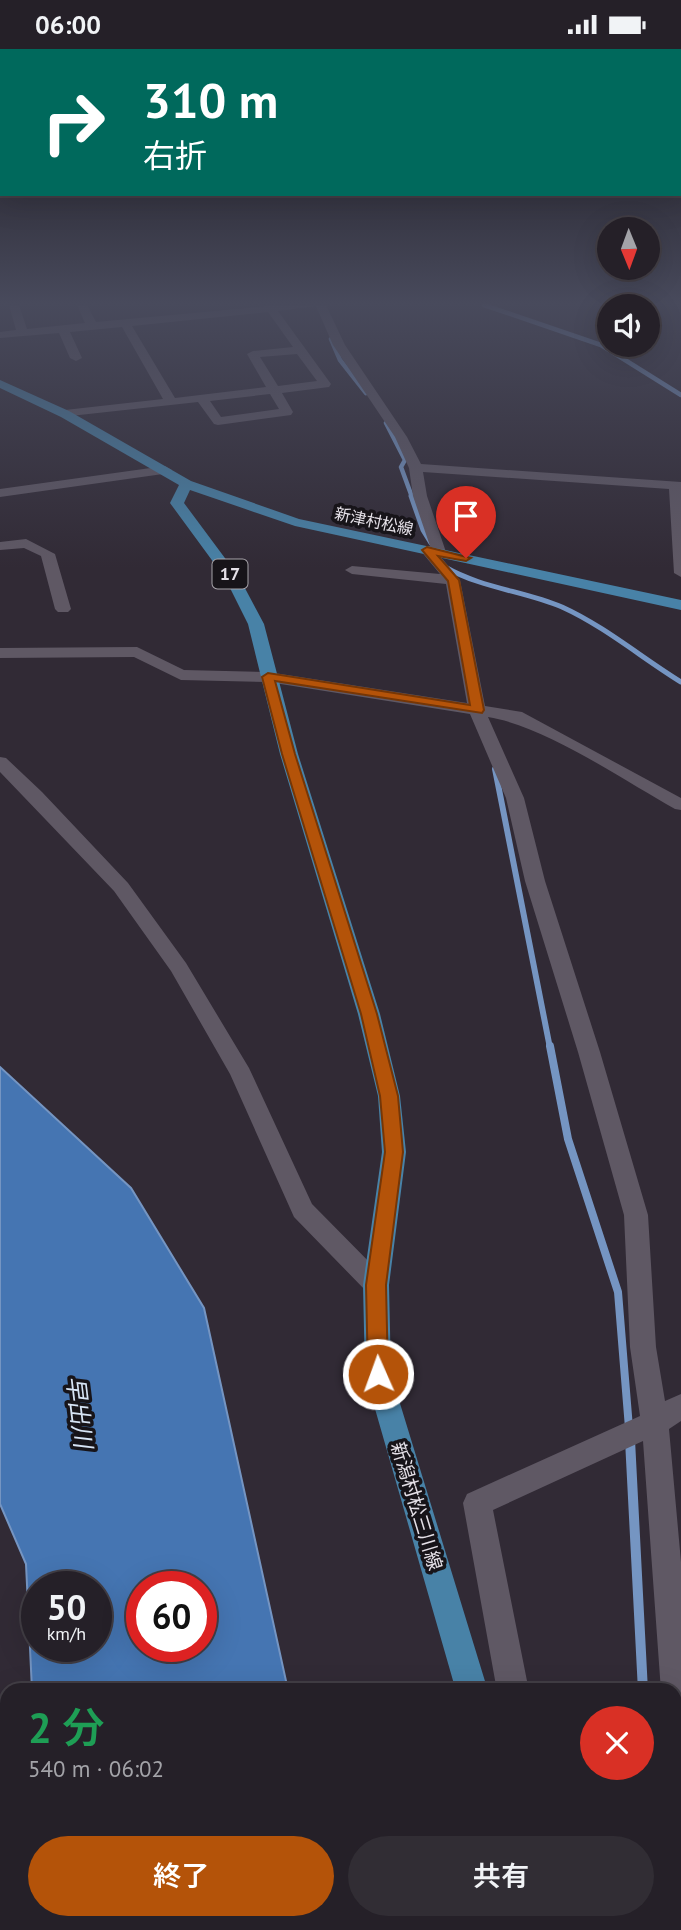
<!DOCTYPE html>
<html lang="ja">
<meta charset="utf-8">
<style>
:root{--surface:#252028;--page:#312d34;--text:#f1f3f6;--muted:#a3a3a8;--line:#423e45;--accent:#b45309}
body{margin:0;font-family:"PT Sans","Noto Sans JP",sans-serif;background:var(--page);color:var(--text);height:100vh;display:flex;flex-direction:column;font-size:26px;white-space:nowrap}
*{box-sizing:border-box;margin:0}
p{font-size:23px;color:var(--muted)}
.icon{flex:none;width:38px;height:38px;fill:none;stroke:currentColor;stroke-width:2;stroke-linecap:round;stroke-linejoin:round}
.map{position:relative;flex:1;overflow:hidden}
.details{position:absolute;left:0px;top:1634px;width:682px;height:247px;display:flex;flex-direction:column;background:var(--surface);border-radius:21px 21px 0 0;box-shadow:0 7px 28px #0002,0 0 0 2px var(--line)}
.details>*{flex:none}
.banner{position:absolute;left:0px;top:0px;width:682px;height:147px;box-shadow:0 7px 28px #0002,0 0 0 2px var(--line);background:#00695c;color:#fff;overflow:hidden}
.needle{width:46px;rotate:179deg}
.controls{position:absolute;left:597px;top:168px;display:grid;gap:14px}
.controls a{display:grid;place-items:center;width:63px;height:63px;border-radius:50%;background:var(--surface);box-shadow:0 7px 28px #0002,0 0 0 2px var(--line);font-size:35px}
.speed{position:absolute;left:21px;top:1522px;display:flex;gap:14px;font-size:35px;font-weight:700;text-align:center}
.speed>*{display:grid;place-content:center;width:91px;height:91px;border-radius:50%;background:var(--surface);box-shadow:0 7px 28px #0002,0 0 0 2px var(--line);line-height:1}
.speed small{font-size:18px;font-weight:400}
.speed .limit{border:10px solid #d22;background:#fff;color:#111}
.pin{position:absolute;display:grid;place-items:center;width:60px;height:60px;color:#fff;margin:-72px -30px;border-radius:50% 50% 50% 0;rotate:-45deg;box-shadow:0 0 7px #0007}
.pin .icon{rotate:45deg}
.me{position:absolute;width:77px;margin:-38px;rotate:358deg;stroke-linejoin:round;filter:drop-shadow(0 0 5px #0008)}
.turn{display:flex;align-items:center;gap:24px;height:147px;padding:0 28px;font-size:32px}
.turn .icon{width:91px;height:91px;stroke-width:2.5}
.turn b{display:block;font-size:49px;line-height:60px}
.round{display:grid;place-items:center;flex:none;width:74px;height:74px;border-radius:37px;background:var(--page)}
.head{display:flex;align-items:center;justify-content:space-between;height:119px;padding:0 28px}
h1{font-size:42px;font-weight:600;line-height:52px;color:#1e9e55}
.primary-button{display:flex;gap:14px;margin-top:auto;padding:14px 28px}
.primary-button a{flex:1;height:80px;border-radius:42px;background:var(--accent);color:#fff;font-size:28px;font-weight:600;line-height:80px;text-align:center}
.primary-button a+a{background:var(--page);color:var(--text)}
.status{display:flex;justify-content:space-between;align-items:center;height:49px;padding:0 35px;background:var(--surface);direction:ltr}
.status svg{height:19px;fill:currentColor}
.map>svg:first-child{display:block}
</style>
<div class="status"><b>06:00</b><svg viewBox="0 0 49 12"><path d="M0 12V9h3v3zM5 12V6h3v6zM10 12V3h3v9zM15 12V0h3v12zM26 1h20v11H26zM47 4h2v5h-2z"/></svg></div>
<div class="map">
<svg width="681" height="1881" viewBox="0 0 681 1881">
<rect width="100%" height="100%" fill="#312a35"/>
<path fill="#4575b2" stroke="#7595c2" stroke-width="2" fill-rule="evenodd" d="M0,1018L131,1139L204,1259L288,1641H32L26,1515L0,1455ZM37,1538H96V1598H37ZM142,1538H201V1598H142Z
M39,1874H330L331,1881H39Z"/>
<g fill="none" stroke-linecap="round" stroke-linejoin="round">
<path stroke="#7595c2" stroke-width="4.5" d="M484,256L601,296L681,346
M331,290L340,311L366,344
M386,374L405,411L401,418L412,448"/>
<path stroke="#7595c2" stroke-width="5" d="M411,447L423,481L431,494
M445,518C481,539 524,542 562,558C604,577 642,609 681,633"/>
<path stroke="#7595c2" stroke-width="6" d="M495,720L550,999"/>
<path stroke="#7595c2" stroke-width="8" d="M550,997L568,1090L618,1243L629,1379"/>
<path stroke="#7595c2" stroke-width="10" d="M630,1391L643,1642
M654,1874V1881"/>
<path fill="#5f5864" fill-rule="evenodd" d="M9,256H19L27,280L85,274L77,256H87L96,273L279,256H326L345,296L407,388L421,415L681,433V528L674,524L669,440L423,423L427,447L446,503L440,507L460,531L485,657L522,663L681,749V761L675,760C623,731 545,677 488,668L524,749L545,832L600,1003L648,1166L656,1298L665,1352L681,1345V1372L669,1380L681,1513V1800L676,1798V1642H661L643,1392L493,1461L529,1642H497L463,1454L467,1445L640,1367L630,1298L624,1166L578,1003L525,832L506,749L470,665L268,633L181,631L134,608L0,609V599L137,598L184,621L268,623L467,654L446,535L352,525L345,521L352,517L440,525L420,501L422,498L430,497L413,447L409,419L395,388L333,296L316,257L278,262L331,335L329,338L282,344L293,363L291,366L218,376L214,375L198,353L61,368V362L65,361L163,350L122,278L70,283L82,309L76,312L70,309L59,284L0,289V283L16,281ZM268,263L293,298L253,302L247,305L266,338L175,349L132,277ZM297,305L317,332L278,337L260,308ZM270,345L279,360L221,368L210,352Z
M165,417L172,421L170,424L0,448V440Z
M26,490L55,505L71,560L68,563H58L55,560L41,507L24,499L0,501V493Z
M0,708L6,709L42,743L128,834L186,914L249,1019L312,1155L385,1229L389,1236L385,1243L376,1246L367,1243L294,1168L230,1025L171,922L114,842L0,723Z"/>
<path fill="#4882a7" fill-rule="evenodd" d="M0,331L69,362L191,432L299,470L681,551V561L295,477L190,441L184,454L239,528L264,575L298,705L380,965L400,1047L406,1103L389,1236L391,1325L488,1642H456L365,1325L363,1236L382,1103L378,1047L358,965L280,705L248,575L225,529L170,454L179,436L61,368L0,339Z
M516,1874H551L552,1881H516Z"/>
</g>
<linearGradient id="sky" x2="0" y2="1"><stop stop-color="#1b171d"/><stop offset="0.49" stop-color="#484a5c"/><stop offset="1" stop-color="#484a5c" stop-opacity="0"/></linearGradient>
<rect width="681" height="519" fill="url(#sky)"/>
<path fill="#b45309" stroke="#753606" stroke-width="2" d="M427,498L471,509L466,512L438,507L459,531L484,661L482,664L275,632L295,705L377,965L398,1047L403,1103L386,1236L388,1325L385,1332L378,1334L371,1332L368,1325L366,1236L385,1103L380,1047L361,965L282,705L262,628L268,624L470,656L448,532L422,501Z"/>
<g text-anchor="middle" stroke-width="7" stroke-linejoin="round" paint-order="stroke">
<g font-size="16" fill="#e5e1e8" stroke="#171419">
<text transform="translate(374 472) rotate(12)" y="6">新津村松線</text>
</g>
<rect fill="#171419" stroke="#a7a4aa" stroke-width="2" x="212.5" y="510.5" width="35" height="29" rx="5"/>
<g font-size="18" font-weight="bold" fill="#e5e1e8">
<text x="230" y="531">17</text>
</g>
<g font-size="19" fill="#e5e1e8" stroke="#171419">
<text transform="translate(417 1457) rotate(73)" y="7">新潟村松三川線</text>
</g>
<g font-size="24" font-style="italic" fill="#d7e4f5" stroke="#171419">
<text transform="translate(79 1363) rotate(83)" y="8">早出川</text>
</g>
</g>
</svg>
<div class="controls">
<a><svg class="needle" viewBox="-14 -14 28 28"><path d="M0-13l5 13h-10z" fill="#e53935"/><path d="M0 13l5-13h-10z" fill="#a3a3a8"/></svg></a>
<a><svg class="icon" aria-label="sound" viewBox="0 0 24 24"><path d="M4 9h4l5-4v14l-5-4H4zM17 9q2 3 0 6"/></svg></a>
</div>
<div class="speed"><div>50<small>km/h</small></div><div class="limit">60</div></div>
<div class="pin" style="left:466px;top:509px;background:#d93025"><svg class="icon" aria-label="arrive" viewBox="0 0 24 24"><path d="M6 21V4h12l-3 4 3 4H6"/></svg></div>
<svg class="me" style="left:378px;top:1325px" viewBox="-20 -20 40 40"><circle r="17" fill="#b45309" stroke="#fff" stroke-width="3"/><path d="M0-11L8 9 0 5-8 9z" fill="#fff"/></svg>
<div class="banner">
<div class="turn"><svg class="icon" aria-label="right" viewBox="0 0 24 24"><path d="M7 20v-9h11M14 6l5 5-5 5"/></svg><div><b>310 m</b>右折</div></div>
</div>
<section class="details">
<div class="head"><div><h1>2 分</h1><p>540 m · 06:02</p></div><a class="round" style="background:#d93025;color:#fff"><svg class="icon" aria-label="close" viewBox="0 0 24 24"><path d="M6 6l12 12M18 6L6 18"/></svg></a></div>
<div class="primary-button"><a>終了</a><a>共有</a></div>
</section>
</div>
